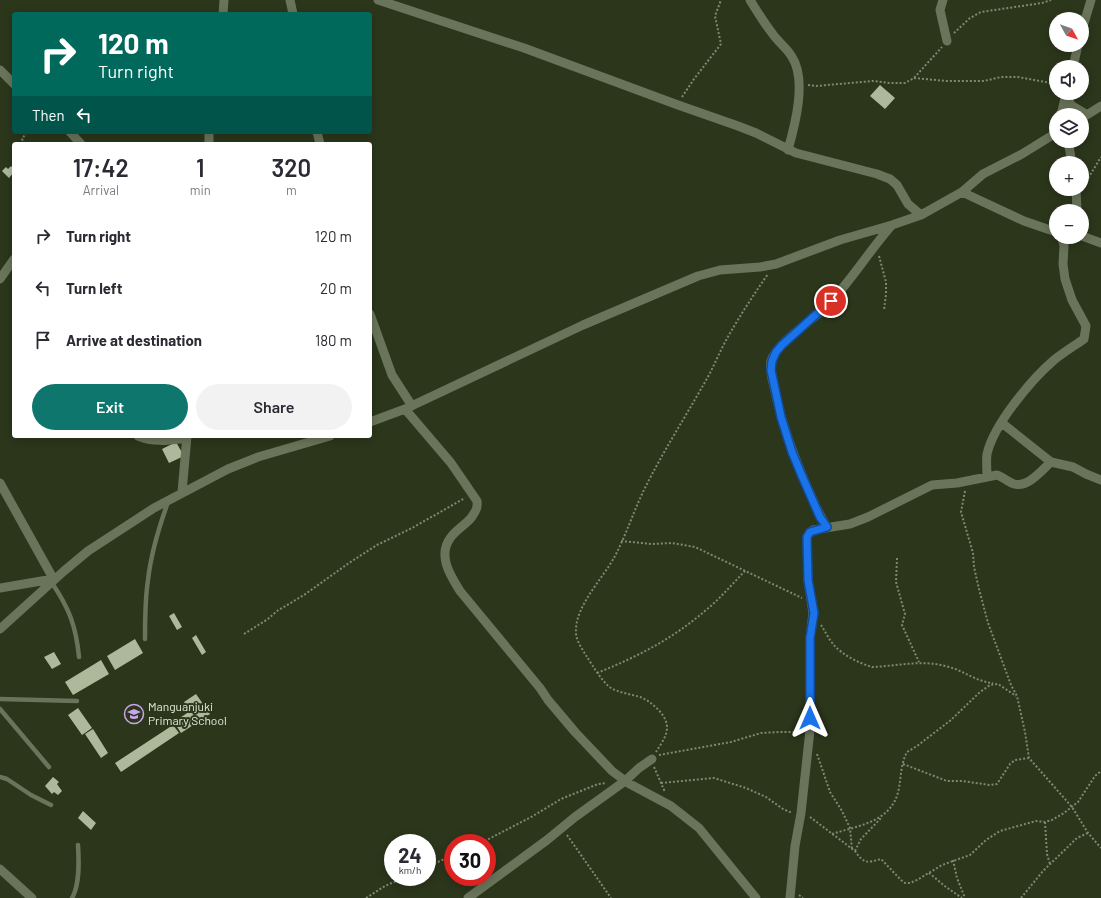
<!DOCTYPE html>
<meta charset="utf-8">
<style>
:root{--surface:#fff;--page:#f2f2f3;--text:#2b2b33;--muted:#7c7c81;--accent:#0f766e}
body{margin:0;font-family:Barlow,sans-serif;background:var(--page);color:var(--text);height:100vh;display:flex;flex-direction:column;font-size:15px;white-space:nowrap}
*{box-sizing:border-box;margin:0}
p{font-size:13px;color:var(--muted)}
.icon{flex:none;width:22px;height:22px;fill:none;stroke:currentColor;stroke-width:2;stroke-linecap:round;stroke-linejoin:round}
.map{position:relative;flex:1;overflow:hidden}
.drawer{position:absolute;left:12px;top:142px;width:360px;height:296px;display:flex;flex-direction:column;background:var(--surface);border-radius:4px;box-shadow:0 2px 10px #0003}
.drawer>*{flex:none}
.hud{position:absolute;left:12px;top:12px;width:360px;height:122px;border-radius:4px;box-shadow:0 2px 10px #0003;background:#00695c;color:#fff;overflow:hidden}
.needle{width:26px;rotate:130deg}
.fabs{position:absolute;left:1049px;top:12px;display:grid;gap:8px}
.fabs a{display:grid;place-items:center;width:40px;height:40px;border-radius:50%;background:var(--surface);box-shadow:0 2px 10px #0003;font-size:20px}
.speed{position:absolute;left:384px;top:834px;display:flex;gap:8px;font-size:20px;font-weight:700;text-align:center}
.speed>*{display:grid;place-content:center;width:52px;height:52px;border-radius:50%;background:var(--surface);box-shadow:0 2px 10px #0003;line-height:1}
.speed small{font-size:10px;font-weight:400}
.speed .limit{border:6px solid #d22;background:#fff;color:#111}
.pin{position:absolute;display:grid;place-items:center;width:34px;height:34px;color:#fff;margin:-17px;border:2px solid #fff;border-radius:50%;box-shadow:0 1px 4px #0007}
.me{position:absolute;width:44px;margin:-22px;rotate:0deg;stroke-linejoin:round;filter:drop-shadow(0 0 3px #0008)}
.turn{display:flex;align-items:center;gap:14px;height:84px;padding:0 20px;font-size:18px}
.turn .icon{width:52px;height:52px;stroke-width:2.5}
.turn b{display:block;font-size:28px;line-height:34px}
.then{display:flex;align-items:center;height:38px;padding:0 20px;background:#0003;gap:8px;font-size:15px}
.eta{display:flex;justify-content:space-evenly;align-items:center;height:68px;text-align:center}
.eta b{font-size:24px;font-weight:600;line-height:28px}
.action{display:flex;gap:8px;margin-top:auto;padding:8px 20px}
.action a{flex:1;height:46px;border-radius:24px;background:var(--accent);color:#fff;font-size:16px;font-weight:600;line-height:46px;text-align:center}
.action a+a{background:var(--page);color:var(--text)}
ul{padding:0;list-style:none}
li{display:flex;align-items:center;gap:12px;height:52px;padding:0 20px}
li div{flex:1}
li b{display:block;font-size:15px}
li em{font-style:normal}
.map>svg:first-child{display:block}
</style>
<div class="map">
<svg width="1101" height="898" viewBox="0 0 1101 898">
<rect width="100%" height="100%" fill="#2b361b"/>
<path fill="#acba9b" d="M880,85L895,98L885,109L870,96Z
M11,166L14,169V172L9,178L2,171L6,167L8,169Z
M176,442L184,456L169,463L162,449Z
M174,613L182,627L177,630L169,616Z
M196,635L206,652L202,655L192,638Z
M135,639L143,653L115,670L107,656Z
M54,652L61,664L52,669L44,657Z
M101,660L109,674L73,695L65,682Z
M196,694L210,714L181,733L174,722L190,711L184,702Z
M78,708L92,728L82,735L68,715Z
M173,725L179,733L121,772L115,763Z
M93,729L108,753L101,758L85,734Z
M53,777L59,782L57,784L62,791L58,795L54,792L52,794L45,786Z
M83,811L96,823L91,830L78,818Z"/>
<g fill="none" stroke-linecap="round" stroke-linejoin="round">
<path stroke="#7f8972" stroke-width="2" stroke-dasharray="2 2" stroke-linecap="butt" d="M954,33L970,18L981,12L1042,3L1051,0
M914,78L946,81H984L1001,77H1018L1056,84
M808,85L816,86L873,81L889,83H905L914,78L942,47
M682,97L694,79L721,44L715,16L721,0
M25,144L22,139L27,132
M1084,185L1101,157
M879,256L886,282V294L884,310
M965,491L961,512L973,553L974,567L979,589L988,623L1011,685L1017,696L1025,732L1029,758L1072,807L1088,833L1101,848
M621,541L652,544L672,543L695,547L802,598
M897,558L896,582L905,614L902,625L919,662
M821,625C825,631 828,638 833,644C842,655 859,663 872,667C898,666 923,659 949,667C964,671 977,682 993,683
M244,634L268,619L277,611L304,595L349,563L377,545L412,528L465,498
M597,673C637,657 674,638 706,610C720,599 732,584 745,571
M656,752C660,745 667,737 667,727C667,715 651,701 640,697C630,694 620,693 611,688C602,682 593,666 587,657C582,649 575,639 576,630C576,605 604,577 615,556C626,535 633,513 643,492C663,451 688,413 710,373C716,361 722,347 729,335C741,314 754,294 768,274
M817,754L830,792L842,811L850,828L852,849
M659,755L731,742L761,733L780,732H800
M903,764L947,781H962L990,785L997,784L1010,764L1015,760L1029,758
M654,767L665,792
M661,783L714,778L746,788L766,797L783,809L792,813
M810,817L855,851C864,864 867,863 881,859L901,880L905,883H910L917,880L942,865L970,855L986,840L1000,831L1036,821L1045,822L1052,820L1064,813L1078,802L1095,776L1101,771
M1045,822L1047,854L1050,864
M832,834C860,825 893,822 899,788C901,776 901,763 907,752L917,746L951,720L980,692L990,685L998,684L1016,696
M567,835L611,898
M481,843L533,816L561,799L598,784L606,783
M855,851L861,839L882,817
M953,860L957,878L965,898
M427,867L453,855
M929,873L946,887L962,898
M799,895L803,898
M366,898L385,886L405,877
M1021,898L1043,871L1077,838L1088,833"/>
<path stroke="#69745a" stroke-width="4.5" d="M52,583C69,608 76,626 79,657
M145,639C145,619 145,599 148,580C151,553 159,527 168,502
M0,699L77,701
M0,709L49,767
M0,777L7,779L31,795L51,805
M72,898C80,884 79,861 78,845"/>
<path stroke="#69745a" stroke-width="9" d="M290,0L293,14
M378,0L524,48L678,105L738,126L756,133L796,153L877,174L890,179L897,185L908,204L921,215
M750,0C757,11 764,23 772,33C778,42 787,48 792,57C807,80 795,125 788,150
M943,0L940,10L947,41
M223,14L224,0
M1082,30L1091,0
M1073,67L1078,45
M0,70L14,84
M1066,94L1071,105L1086,114
M1061,115L1066,94
M1082,118L1101,106
M70,132L81,144
M317,132L320,144
M1068,141L1072,163
M209,144V132
M1076,189L1077,211
M962,192L1024,221L1056,232
M1082,236L1101,243
M0,279L14,259
M370,314L392,375L412,406
M405,409L451,463L477,501C478,509 475,512 471,518C465,525 456,530 451,537C437,555 450,575 460,591L540,688L548,700L575,732L612,771L628,783L671,806L699,828L756,898
M370,422L405,409L583,325L698,276L720,270L760,267L776,264L840,240L892,225L921,215L962,192L983,174L1022,154L1056,133
M1002,423L1051,462L1073,467L1086,474L1101,480
M138,436C155,443 170,440 187,438
M987,476C987,469 986,461 987,454C994,424 1031,380 1054,360C1064,352 1074,346 1084,339L1086,326L1072,300L1065,279L1063,264L1064,246L1062,237
M0,483L54,580
M182,492L187,436
M827,527C819,515 814,502 808,489C794,457 782,425 775,391C773,382 769,371 771,361C776,344 811,321 825,308C850,283 868,252 892,225
M0,588L53,579
M0,629L64,571L88,551L154,508L228,469L258,457L330,436
M0,869L32,898
M468,898L547,840L575,817L625,781L639,768L652,759
M790,898L795,846L801,813L810,730V638L813,613L808,580L807,537L810,532L813,530L850,524L868,517L932,485L957,483L997,475C1003,477 1008,482 1014,484C1028,488 1042,470 1051,462"/>
</g>
<g fill="none" stroke-linecap="round" stroke-linejoin="round">
<defs>
<path id="route" d="M810,718V638L814,613L808,580L807,537L810,532L827,527L820,517L802,476L792,452L781,417L771,370L772,361L776,352L782,345L831,301"/>
</defs>
<use href="#route" stroke="#114b97" stroke-width="10"/>
<use href="#route" stroke="#1a73e8" stroke-width="7"/>
</g>
<defs>
<symbol id="school-ring" viewBox="-11 -11 22 22"><circle r="9.5" fill="#2b361b" stroke="#c9a5ee" stroke-width="1.5"/><path d="M0-5L7-2L0 1L-7-2ZM-4 1L0 2.5L4 1V4Q0 6-4 4Z" fill="#c9a5ee"/></symbol>
</defs>
<g fill-rule="evenodd">
<use href="#school-ring" x="123" y="703" width="22" height="22"/>
</g>
<g text-anchor="middle" stroke-width="4" stroke-linejoin="round" paint-order="stroke">
<g font-size="12" fill="#e4ecdb" stroke="#2b361b" text-anchor="start">
<text x="148" y="711">Manguanjuki<tspan x="148" dy="14">Primary School</tspan></text>
</g>
</g>
</svg>
<div class="fabs">
<a><svg class="needle" viewBox="-14 -14 28 28"><path d="M0-13l5 13h-10z" fill="#e53935"/><path d="M0 13l5-13h-10z" fill="#7c7c81"/></svg></a>
<a><svg class="icon" aria-label="sound" viewBox="0 0 24 24"><path d="M4 9h4l5-4v14l-5-4H4zM17 9q2 3 0 6"/></svg></a>
<a><svg class="icon" aria-label="layers" viewBox="0 0 24 24"><path d="M12 4l9 5-9 5-9-5zM3 14l9 5 9-5"/></svg></a>
<a>+</a>
<a>−</a>
</div>
<div class="speed"><div>24<small>km/h</small></div><div class="limit">30</div></div>
<div class="pin" style="left:831px;top:301px;background:#d93025"><svg class="icon" aria-label="arrive" viewBox="0 0 24 24"><path d="M6 21V4h12l-3 4 3 4H6"/></svg></div>
<svg class="me" style="left:810px;top:718px" viewBox="-20 -20 40 40"><path d="M0-17L14 15 0 8-14 15z" fill="#1a73e8" stroke="#fff" stroke-width="4"/></svg>
<div class="hud">
<div class="turn"><svg class="icon" aria-label="right" viewBox="0 0 24 24"><path d="M7 20v-9h11M14 6l5 5-5 5"/></svg><div><b>120 m</b>Turn right</div></div>
<div class="then">Then<svg class="icon" aria-label="left" viewBox="0 0 24 24"><path d="M17 20v-9H6M10 6l-5 5 5 5"/></svg></div>
</div>
<section class="drawer">
<div class="eta">
<div><b>17:42</b><p>Arrival</p></div>
<div><b>1</b><p>min</p></div>
<div><b>320</b><p>m</p></div>
</div>
<ul>
<li><svg class="icon" aria-label="right" viewBox="0 0 24 24"><path d="M7 20v-9h11M14 6l5 5-5 5"/></svg><div><b>Turn right</b></div><em>120 m</em></li>
<li><svg class="icon" aria-label="left" viewBox="0 0 24 24"><path d="M17 20v-9H6M10 6l-5 5 5 5"/></svg><div><b>Turn left</b></div><em>20 m</em></li>
<li><svg class="icon" aria-label="arrive" viewBox="0 0 24 24"><path d="M6 21V4h12l-3 4 3 4H6"/></svg><div><b>Arrive at destination</b></div><em>180 m</em></li>
</ul>
<div class="action"><a>Exit</a><a>Share</a></div>
</section>
</div>
